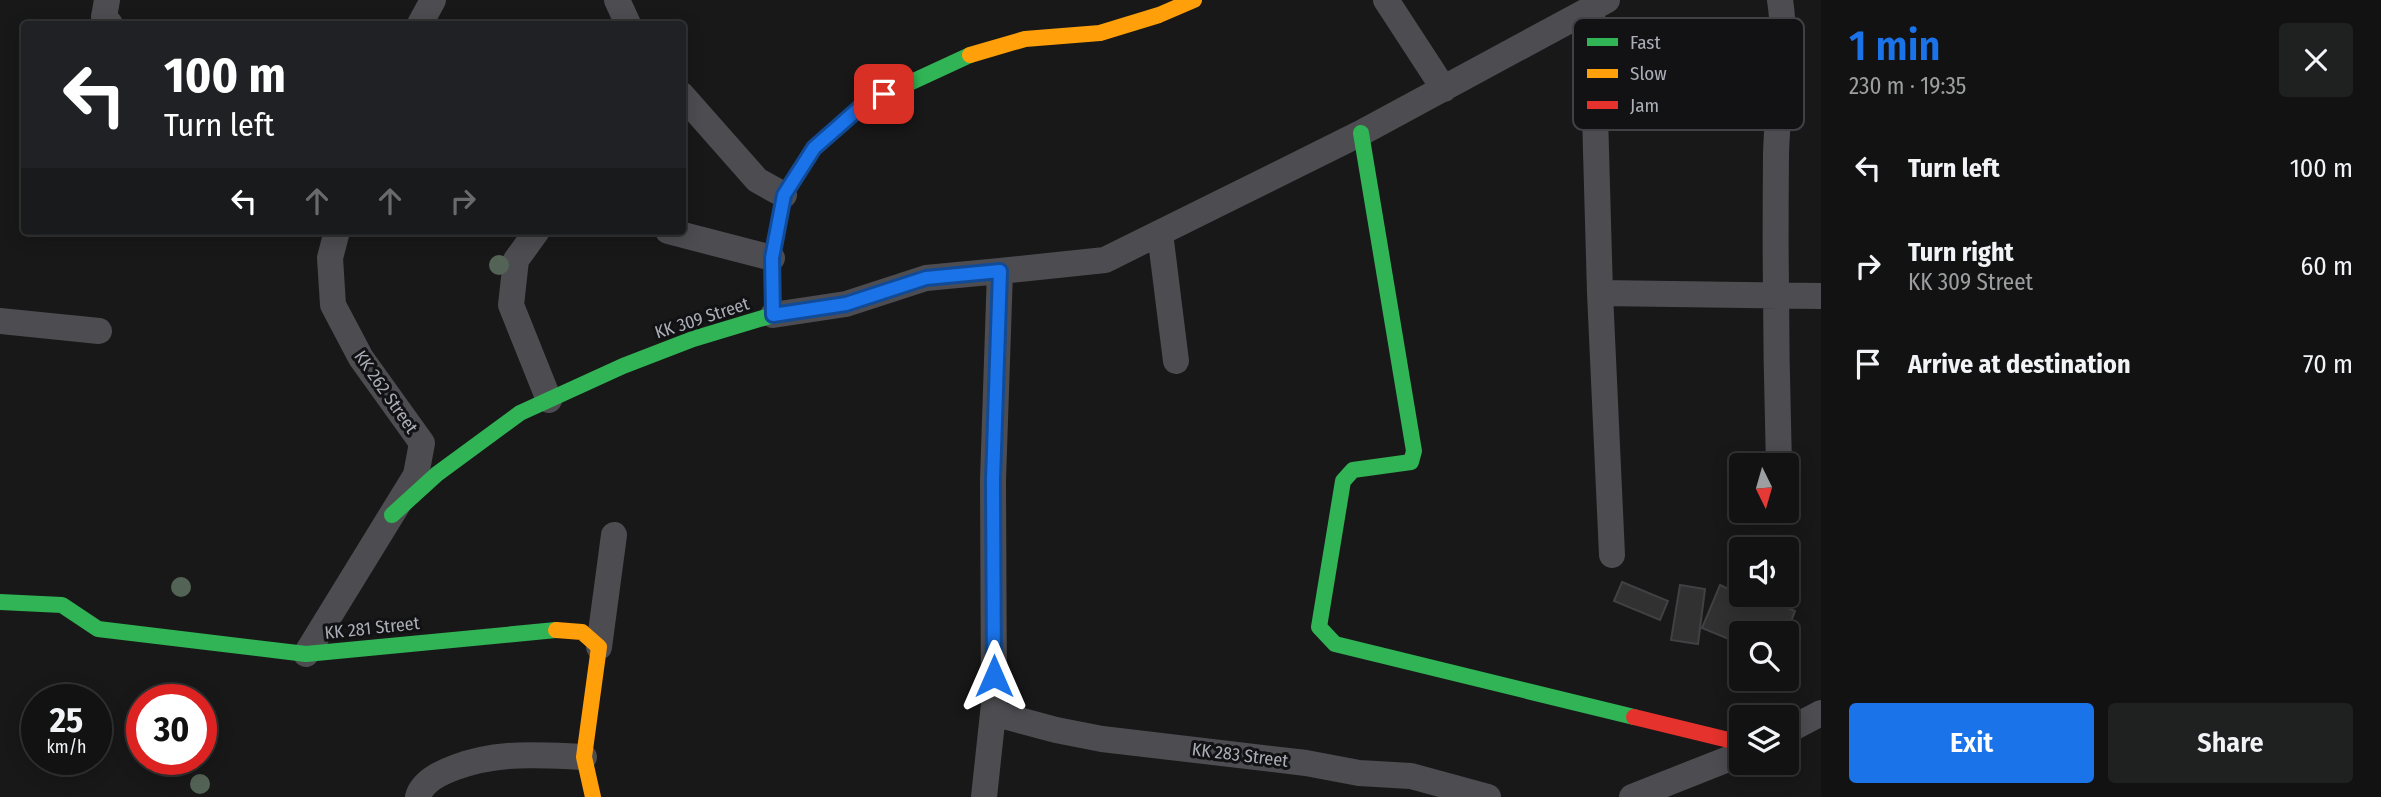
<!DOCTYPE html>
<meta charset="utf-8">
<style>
:root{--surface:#121212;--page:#1f2020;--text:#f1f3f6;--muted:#9c9e9f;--line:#313232;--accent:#1a73e8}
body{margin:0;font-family:"Fira Sans Condensed",sans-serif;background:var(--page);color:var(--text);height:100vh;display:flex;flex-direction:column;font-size:26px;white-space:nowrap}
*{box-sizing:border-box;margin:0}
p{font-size:23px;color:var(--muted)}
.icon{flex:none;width:38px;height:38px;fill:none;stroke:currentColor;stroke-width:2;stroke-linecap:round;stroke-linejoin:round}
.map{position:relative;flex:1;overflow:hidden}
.details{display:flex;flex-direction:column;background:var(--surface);width:560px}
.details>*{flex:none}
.hud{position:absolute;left:21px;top:21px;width:665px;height:214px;border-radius:7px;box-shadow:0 4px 18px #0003,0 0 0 2px var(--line);background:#202124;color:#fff;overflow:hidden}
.needle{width:46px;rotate:175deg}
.buttons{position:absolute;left:1729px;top:453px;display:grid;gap:14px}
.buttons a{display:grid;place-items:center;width:70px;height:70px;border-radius:7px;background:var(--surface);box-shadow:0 4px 18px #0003,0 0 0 2px var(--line);font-size:35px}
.speed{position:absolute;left:21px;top:684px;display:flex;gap:14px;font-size:35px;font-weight:700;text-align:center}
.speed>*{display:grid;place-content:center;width:91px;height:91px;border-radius:50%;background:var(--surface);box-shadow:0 4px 18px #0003,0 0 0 2px var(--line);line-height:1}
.speed small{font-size:18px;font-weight:400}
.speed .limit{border:10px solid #d22;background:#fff;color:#111}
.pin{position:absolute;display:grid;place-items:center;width:60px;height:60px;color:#fff;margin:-30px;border-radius:14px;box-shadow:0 4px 10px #0006}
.me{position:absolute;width:77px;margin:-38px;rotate:0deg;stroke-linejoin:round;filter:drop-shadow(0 0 5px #0008)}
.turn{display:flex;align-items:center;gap:24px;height:147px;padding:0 28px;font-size:32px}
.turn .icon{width:91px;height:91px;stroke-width:2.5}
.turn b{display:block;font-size:49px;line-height:60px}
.lanes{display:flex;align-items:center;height:66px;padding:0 28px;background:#0003;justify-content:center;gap:35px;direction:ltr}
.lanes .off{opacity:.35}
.round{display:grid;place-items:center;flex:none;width:74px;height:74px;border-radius:7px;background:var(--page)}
.headline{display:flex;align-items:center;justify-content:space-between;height:119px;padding:0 28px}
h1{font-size:42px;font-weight:600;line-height:52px;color:var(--accent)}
.primary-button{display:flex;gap:14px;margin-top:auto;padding:14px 28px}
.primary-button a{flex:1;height:80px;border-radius:7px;background:var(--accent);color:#fff;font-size:28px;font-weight:600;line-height:80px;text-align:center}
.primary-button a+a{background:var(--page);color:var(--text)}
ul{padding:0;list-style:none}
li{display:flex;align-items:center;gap:21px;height:98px;padding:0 28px}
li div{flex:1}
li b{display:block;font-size:26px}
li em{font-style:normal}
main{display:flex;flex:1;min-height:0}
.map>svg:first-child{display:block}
</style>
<main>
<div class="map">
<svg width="1821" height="797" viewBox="0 0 1821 797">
<rect width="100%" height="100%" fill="#181818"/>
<path fill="#313132" stroke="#414144" stroke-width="2" d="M1622,582L1668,601L1660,620L1614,601Z
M1680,585L1705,589L1698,644L1671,640Z
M1720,585L1741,595L1754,599L1756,595L1795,611L1786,634H1741V644L1702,628Z"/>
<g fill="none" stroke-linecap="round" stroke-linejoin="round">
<path stroke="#4d4d51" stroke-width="26" d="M107,0L104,17L110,24
M617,0L628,24
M1386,0L1444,89
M1592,8L1600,293
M420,24L433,0
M682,95L757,180L784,195
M537,231L516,260L511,305L549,400
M668,231L772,258
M1160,233L1176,361
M1000,271L1105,260L1361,133L1607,0
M773,315L846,304L926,278L1000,271L993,480L994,704L984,797
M0,321L99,331
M1779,466C1776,361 1775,259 1776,155C1777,103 1788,51 1780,0
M1612,555L1600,293L1821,296
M599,647L614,535
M306,654L416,475L422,443L361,358L333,305L330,258L337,231
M993,713L1056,730L1102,739L1306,763L1359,773L1411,776L1488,797
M1787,731L1821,713
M418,797C425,770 482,758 508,756C533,754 559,756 584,757
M1632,797L1741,754"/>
<path stroke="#30b455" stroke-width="16" d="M1361,133L1414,451L1411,462L1353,470L1343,481L1319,627L1335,644L1634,717
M392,515L437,474L520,413L623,366L693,339L773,315L772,258L784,195L814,148L864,104L970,55
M0,602L62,605L98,629L306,654L556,630"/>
<path stroke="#ff9f0a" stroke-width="16" d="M970,55L1025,39L1100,33L1159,15L1194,0
M556,630L582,632L599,647L584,757L593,797"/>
<path stroke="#e5322d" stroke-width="16" d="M1634,717L1741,743"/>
</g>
<g fill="#536356">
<circle cx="499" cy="265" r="10"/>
<circle cx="181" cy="587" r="10"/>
<circle cx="200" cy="784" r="10"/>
</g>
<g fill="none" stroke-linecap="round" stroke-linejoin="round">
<defs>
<path id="route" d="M884,94L864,104L814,148L784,195L772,258L773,315L846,304L926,278L1000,271L993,480L994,676"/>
</defs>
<use href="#route" stroke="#114b97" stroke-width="18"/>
<use href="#route" stroke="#1a73e8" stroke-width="12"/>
</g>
<g text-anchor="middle" stroke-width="6" stroke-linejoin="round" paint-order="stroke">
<g font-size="18" fill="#abadb7" stroke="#121214">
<text transform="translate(702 318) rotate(-18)" y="6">KK 309 Street</text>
<text transform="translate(386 392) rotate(55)" y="6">KK 262 Street</text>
<text transform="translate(372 628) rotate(-6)" y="6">KK 281 Street</text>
<text transform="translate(1240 755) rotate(7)" y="6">KK 283 Street</text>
</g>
</g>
<rect x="1573" y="18" width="231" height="112" rx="10" fill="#121214" stroke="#404045" stroke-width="2"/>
<rect x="1587" y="38" width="31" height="8" fill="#30b455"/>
<rect x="1587" y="69" width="31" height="9" fill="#ff9f0a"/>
<rect x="1587" y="101" width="31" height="8" fill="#e5322d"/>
<g font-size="19" fill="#abadb7">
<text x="1630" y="49">Fast</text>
<text x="1630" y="80">Slow</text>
<text x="1630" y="112">Jam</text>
</g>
</svg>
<div class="buttons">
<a><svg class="needle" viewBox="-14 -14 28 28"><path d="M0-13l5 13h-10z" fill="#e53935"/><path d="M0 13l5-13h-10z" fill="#9c9e9f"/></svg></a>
<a><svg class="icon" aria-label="sound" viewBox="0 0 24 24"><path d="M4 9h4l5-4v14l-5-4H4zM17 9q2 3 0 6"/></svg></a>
<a><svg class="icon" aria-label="search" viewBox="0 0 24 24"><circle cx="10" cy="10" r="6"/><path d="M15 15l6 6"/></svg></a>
<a><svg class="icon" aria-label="layers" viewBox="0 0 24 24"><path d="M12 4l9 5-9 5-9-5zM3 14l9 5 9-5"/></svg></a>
</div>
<div class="speed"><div>25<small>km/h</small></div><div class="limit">30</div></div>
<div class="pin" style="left:884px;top:94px;background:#d93025"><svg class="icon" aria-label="arrive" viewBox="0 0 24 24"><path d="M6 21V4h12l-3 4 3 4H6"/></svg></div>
<svg class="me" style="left:994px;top:676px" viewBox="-20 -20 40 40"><path d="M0-17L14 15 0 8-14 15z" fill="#1a73e8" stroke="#fff" stroke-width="4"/></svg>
<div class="hud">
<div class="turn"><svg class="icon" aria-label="left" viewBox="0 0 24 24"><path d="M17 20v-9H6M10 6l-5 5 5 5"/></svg><div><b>100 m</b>Turn left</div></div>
<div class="lanes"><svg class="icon" aria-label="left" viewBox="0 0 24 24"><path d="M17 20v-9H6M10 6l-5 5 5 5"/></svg><svg class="icon off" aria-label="ahead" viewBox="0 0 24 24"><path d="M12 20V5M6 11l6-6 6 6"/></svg><svg class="icon off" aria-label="ahead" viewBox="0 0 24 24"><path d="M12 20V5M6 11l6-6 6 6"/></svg><svg class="icon off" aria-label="right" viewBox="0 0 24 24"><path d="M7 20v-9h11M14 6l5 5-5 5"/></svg></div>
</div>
</div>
<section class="details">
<div class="headline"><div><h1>1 min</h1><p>230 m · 19:35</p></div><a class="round"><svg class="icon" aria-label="close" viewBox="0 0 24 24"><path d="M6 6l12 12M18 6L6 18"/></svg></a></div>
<ul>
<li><svg class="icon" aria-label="left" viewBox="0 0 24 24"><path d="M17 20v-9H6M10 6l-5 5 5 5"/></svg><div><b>Turn left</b></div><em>100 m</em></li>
<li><svg class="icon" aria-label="right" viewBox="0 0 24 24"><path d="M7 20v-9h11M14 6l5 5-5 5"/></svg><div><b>Turn right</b><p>KK 309 Street</p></div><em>60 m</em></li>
<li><svg class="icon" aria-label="arrive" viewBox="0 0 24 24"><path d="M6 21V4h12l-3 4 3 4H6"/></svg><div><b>Arrive at destination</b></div><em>70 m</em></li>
</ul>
<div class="primary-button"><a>Exit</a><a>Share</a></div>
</section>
</main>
